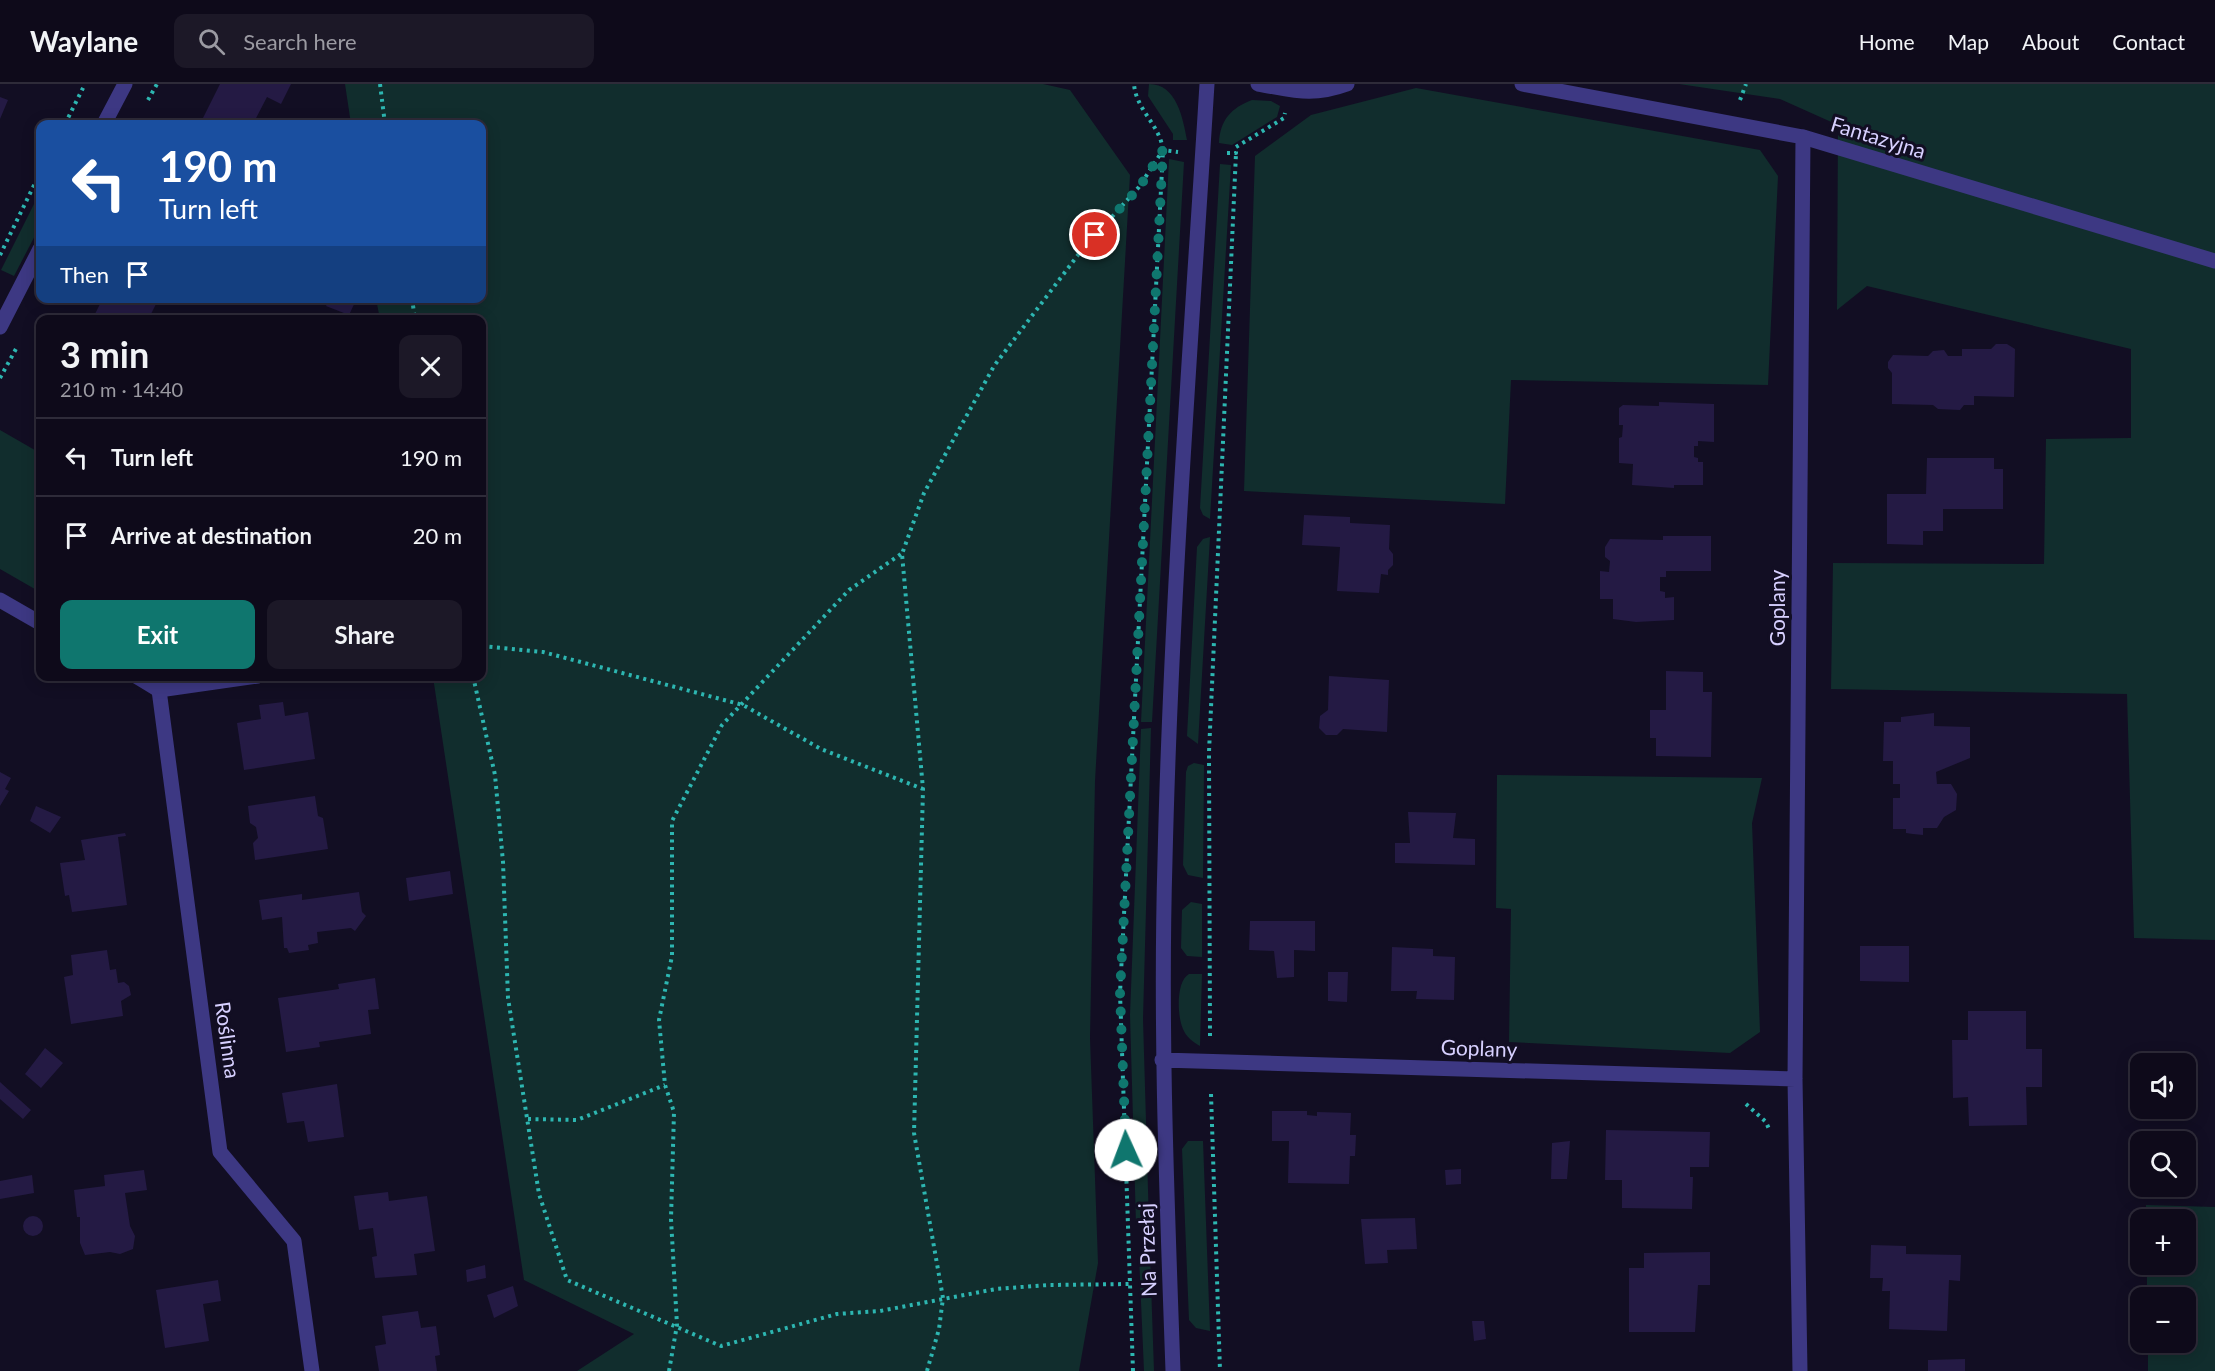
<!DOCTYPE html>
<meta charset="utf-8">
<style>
:root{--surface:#0e0a1a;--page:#1c1827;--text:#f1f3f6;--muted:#9b9aa2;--line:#2e2b39;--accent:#0f766e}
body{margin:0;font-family:Lato,sans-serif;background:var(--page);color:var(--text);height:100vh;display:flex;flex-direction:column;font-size:22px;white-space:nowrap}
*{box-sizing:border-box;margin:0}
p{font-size:20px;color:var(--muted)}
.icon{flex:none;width:33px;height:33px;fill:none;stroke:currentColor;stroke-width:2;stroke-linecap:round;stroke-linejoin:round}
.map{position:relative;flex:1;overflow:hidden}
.panel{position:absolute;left:36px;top:231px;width:450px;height:366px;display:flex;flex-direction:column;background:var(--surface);border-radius:12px;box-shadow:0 3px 15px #0003,0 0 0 2px var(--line)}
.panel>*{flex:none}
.hud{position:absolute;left:36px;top:36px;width:450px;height:183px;border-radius:12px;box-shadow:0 3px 15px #0003,0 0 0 2px var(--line);background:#1a4fa0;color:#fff;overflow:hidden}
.tools{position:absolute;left:2130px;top:969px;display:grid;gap:12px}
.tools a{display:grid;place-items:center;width:66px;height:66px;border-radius:12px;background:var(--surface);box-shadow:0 3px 15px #0003,0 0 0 2px var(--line);font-size:30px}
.pin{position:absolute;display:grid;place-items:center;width:51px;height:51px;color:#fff;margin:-26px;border:3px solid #fff;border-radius:50%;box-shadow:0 2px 6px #0007}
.me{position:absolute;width:66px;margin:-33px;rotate:358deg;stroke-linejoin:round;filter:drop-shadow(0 0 4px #0008)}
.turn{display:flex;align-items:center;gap:21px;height:126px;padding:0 24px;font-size:27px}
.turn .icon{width:78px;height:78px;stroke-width:2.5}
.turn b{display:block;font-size:42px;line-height:51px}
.then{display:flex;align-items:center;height:57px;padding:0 24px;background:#0003;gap:12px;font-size:22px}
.round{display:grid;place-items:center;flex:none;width:63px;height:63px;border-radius:12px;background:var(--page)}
.summary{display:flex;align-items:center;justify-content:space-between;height:102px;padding:0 24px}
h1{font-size:36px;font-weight:700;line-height:45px}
.primary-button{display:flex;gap:12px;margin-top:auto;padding:12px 24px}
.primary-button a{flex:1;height:69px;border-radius:12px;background:var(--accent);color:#fff;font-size:24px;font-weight:700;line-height:69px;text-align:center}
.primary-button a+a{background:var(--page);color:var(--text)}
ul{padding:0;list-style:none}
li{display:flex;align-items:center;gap:18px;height:78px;padding:0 24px;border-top:2px solid var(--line)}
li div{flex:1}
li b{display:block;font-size:22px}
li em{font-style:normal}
header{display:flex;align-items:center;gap:36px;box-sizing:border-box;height:84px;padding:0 30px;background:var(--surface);border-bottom:2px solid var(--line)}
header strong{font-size:28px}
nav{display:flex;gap:33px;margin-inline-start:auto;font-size:21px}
.search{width:420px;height:54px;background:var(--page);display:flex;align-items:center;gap:15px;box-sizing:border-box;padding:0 21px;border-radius:12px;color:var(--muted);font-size:22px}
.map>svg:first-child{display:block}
</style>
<header>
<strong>Waylane</strong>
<div class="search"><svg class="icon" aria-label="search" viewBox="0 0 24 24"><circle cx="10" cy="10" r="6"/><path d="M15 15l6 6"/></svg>Search here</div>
<nav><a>Home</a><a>Map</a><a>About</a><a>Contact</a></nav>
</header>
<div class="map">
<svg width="2215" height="1287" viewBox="0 0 2215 1287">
<rect width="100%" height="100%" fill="#120e23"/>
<path fill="#112d2d" d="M345,0H1043L1070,6L1130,91L1095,697L1090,954L1098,1179L1079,1287H577L634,1250L524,1196L433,593L482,592V236L380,235L376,215L482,214V40H351Z
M1149,0C1177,0 1183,35 1187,56H1173V50L1148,12Z
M1679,0H2215V856L2134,854L2127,610L1831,605L1833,479L2044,480L2046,355L2131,354V265L1867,202L1837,226L1838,41L1780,15Z
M1416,4L1760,66L1778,92L1768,301L1511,296L1505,420L1244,407L1255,72L1311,31Z
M1252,16L1271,17L1280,22L1277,33L1232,61L1219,59C1220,36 1231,24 1252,16Z
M1169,75L1184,78L1152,638H1141Z
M1220,80L1231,81L1210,435L1203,431L1200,424Z
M36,116L40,121V142L14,192L1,186Z
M0,346L40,369V508L0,485Z
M1210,453L1198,660L1187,652L1197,463L1203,455Z
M1151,644L1143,935L1149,1140H1136L1130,931L1141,645Z
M1194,679L1204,681L1203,794L1188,791L1183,781L1186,688L1188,682Z
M1497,691L1762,694L1752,739L1760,948L1730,969L1509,958L1511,825L1496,824Z
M1191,818L1202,820V873L1187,872L1181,864L1182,826Z
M1189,890H1202L1200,962C1193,958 1186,953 1183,945C1177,932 1176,897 1189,890Z
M1188,1057H1203L1210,1247L1196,1244L1189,1236L1182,1065Z
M2146,1121L2215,1123V1287H2148V1259L2186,1258V1214L2147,1213V1181L2186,1180V1136L2146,1135Z
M1150,1170L1154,1287H1144L1139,1171Z"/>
<path fill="#241a44" d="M220,0H291L281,20L267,13L253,40H216L203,34Z
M0,13L8,16L0,35Z
M103,214H159L148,236H92Z
M330,214H357L349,231L326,222Z
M1996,260H2007L2015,265L2014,313L1974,312V321H1964L1960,326L1938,325L1933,321L1892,320V289L1888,284V278L1893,271L1928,272L1933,267L1944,266L1948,272H1962V265H1991Z
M1659,318L1714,320V358L1698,357V362H1694V373L1698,374V378H1703V401H1674V404L1632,401L1633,380L1619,379V354L1622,353L1623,341H1619V324L1623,321L1659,322Z
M1927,374H1994V385H2003V425H1943V447H1923V461L1887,460V410H1926Z
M1304,431L1350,433V439L1390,441L1389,465L1393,470V481L1388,486V491L1381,490L1379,509L1337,507L1340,463L1302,461Z
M1663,452H1711V487H1666V493H1660V507L1665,508V514L1674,513V536L1636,538L1613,535V515H1600V487L1609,488L1610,477L1605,473V463L1610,455L1663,456Z
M1666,587L1703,588V608H1712L1711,673L1656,672V654H1650V626H1666Z
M1329,592L1389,596L1387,648L1343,645L1337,651H1326L1319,644L1320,632L1328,626Z
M283,618L285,632L308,628L315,675L244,686L237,639L261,635L259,621Z
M1934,629V642L1970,643V674L1936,688L1937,700H1951L1957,710L1956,726L1944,733L1937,744H1923V751L1913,750L1906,749V745H1893V714H1900V700H1893V677H1883L1884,638H1901V633Z
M0,688L11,694L5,705L9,707L0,722Z
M315,712L318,732L323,734L328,765L255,776L253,759L258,754L256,743L250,739L248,722Z
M36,722L61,733L50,749L30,737Z
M1408,728L1456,729L1453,754L1475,755V781L1395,779V759H1410Z
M125,749L126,752L118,753L127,821L72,828L69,811L65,812L60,779L85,776L81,756Z
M450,787L453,810L409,817L406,794Z
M359,808L362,828L366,832L355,847L351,844L317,848L318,859L308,861L309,866L289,869L287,864H284L282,833L262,836L259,816L302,810V816Z
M1250,837H1315V867L1294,866V893L1277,894L1274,867L1249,866Z
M1860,862H1909V898L1860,897Z
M1392,863L1433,865V872L1455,873L1454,916L1416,915L1417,907H1391Z
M107,866L110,886L116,885L118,899L124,898L129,902L131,911L121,917L123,932L71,940L64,893L73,891L71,871Z
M1328,888H1348L1347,918L1328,917Z
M375,894L379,925L368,926L371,950L319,958L320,963L286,968L278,914L339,905L338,900Z
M1968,927H2026V965H2042V1003H2026L2027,1041L1969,1042L1968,1013L1953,1014L1952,956H1968Z
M45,964L63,979L41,1004L25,990Z
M0,998L31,1026L23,1035L0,1015Z
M337,1000L344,1053L308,1058L304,1037L287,1039L282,1009Z
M1272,1027H1307V1031L1317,1032V1028L1351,1029L1350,1051H1356L1355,1072H1350L1349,1100L1288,1099L1289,1057H1272Z
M1606,1046L1710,1048L1709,1083H1690V1093H1693L1692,1125L1622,1124V1096H1605Z
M1570,1057L1567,1095H1551L1552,1059Z
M1461,1085V1100L1446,1101L1445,1086Z
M144,1086L147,1106L125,1109L130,1142L135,1152L133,1165L120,1170L110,1168L85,1171L80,1159V1133H77L74,1106L105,1102L104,1091Z
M32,1091L34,1109L0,1115V1097Z
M388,1108L389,1117L427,1112L435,1167L414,1170L417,1191L375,1194L372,1173L377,1172L373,1144L359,1146L354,1112Z
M23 1142a10 10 0 1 1 20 0a10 10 0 1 1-20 0Z
M1415,1134L1417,1165L1387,1166L1388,1179L1365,1180L1361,1135Z
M1871,1161L1906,1162V1170L1961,1171L1960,1197L1949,1196L1947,1247L1889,1245L1890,1207H1882L1883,1194H1870Z
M1710,1168V1201H1698L1695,1248H1629V1184H1644V1169Z
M485,1181L486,1194L467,1198L466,1186Z
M218,1196L221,1217L203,1220L209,1257L165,1264L156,1206Z
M513,1202L518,1222L494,1234L487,1211Z
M418,1227L421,1244L436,1242L440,1271L435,1272L437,1287H379L375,1262L386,1260L382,1232Z
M1472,1237H1484L1486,1255L1474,1257Z
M1965,1275V1287H1928V1276Z"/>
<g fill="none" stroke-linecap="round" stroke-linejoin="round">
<path stroke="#2db6b1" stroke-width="4" stroke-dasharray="3 4.5" stroke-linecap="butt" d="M380,0L385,40
M148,16L157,0
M1740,16L1746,0
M65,40L85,0
M1227,69H1236V63L1284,34L1285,29
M0,171L40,89
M412,214L415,236
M0,294L17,263
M482,562L543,568L743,621L821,665L923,705
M103,592L113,598
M473,592L495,691L503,778L508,914L539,1110L567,1196L721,1262L837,1230L880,1227L996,1205L1048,1201L1131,1200
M1210,952L1209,668L1236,69
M1211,1010L1220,1287
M1746,1020L1766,1038L1769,1045
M528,1035L577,1036L665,1001
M669,1287L677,1241L671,1135L674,1028L665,1001L659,936L672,872V737L722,641L849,506L901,470
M927,1287L939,1245L943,1214L914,1049L923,705L902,470L924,409L994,282L1081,167L1139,103L1163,66L1178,68
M1133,1287L1120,909L1163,66C1160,41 1136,26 1134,0"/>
<path stroke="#3d3883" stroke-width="15" d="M1803,53L2215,177"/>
<path stroke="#3d3883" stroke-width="15" d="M1258,0C1294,6 1311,13 1347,0
M1522,0L1803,53L1795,995L1800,1287
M104,40L125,0
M0,243L40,165
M0,516L40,539
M136,592L159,606L258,592
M159,606L220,1068L294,1157L312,1287
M1162,976L1795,995
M1173,1287C1167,1116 1160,946 1165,776C1171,517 1191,258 1207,0"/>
</g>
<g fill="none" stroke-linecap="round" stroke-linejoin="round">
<path stroke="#0f766e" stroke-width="10" stroke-dasharray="0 18" d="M1095,151L1139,104L1163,66L1120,909L1126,1066"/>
</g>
<g text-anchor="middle" stroke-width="6" stroke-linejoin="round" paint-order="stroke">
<g font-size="21" fill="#d7d0ff" stroke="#120e23">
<text transform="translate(1878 54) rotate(17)" y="7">Fantazyjna</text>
<text transform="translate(1778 524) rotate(-90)" y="7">Goplany</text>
<text transform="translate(227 956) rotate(82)" y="7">Roślinna</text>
<text transform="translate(1479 965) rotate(2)" y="7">Goplany</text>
<text transform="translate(1148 1166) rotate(-92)" y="7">Na Przełaj</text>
</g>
</g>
</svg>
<div class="tools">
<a><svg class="icon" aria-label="sound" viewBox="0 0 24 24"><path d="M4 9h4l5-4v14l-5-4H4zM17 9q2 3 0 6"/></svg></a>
<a><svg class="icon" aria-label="search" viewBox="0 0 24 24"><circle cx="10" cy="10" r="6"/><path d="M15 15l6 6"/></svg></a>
<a>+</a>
<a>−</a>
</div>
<div class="pin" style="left:1095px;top:151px;background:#d93025"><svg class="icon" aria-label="arrive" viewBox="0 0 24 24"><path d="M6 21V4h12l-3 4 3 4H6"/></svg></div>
<svg class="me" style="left:1126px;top:1066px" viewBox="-20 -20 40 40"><circle r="19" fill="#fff"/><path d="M0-13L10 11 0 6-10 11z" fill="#0f766e"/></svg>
<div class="hud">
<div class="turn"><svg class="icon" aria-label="left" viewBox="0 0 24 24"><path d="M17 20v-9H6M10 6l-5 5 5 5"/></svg><div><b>190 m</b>Turn left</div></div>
<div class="then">Then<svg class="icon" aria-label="arrive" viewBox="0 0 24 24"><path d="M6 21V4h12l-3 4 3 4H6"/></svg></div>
</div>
<section class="panel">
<div class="summary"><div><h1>3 min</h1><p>210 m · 14:40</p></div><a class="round"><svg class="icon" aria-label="close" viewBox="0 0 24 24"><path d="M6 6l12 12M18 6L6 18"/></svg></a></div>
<ul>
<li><svg class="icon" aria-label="left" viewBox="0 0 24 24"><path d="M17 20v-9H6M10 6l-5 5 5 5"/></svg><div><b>Turn left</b></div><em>190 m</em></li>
<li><svg class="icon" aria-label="arrive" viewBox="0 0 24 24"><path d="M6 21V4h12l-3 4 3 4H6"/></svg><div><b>Arrive at destination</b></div><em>20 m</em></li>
</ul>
<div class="primary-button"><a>Exit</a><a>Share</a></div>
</section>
</div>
